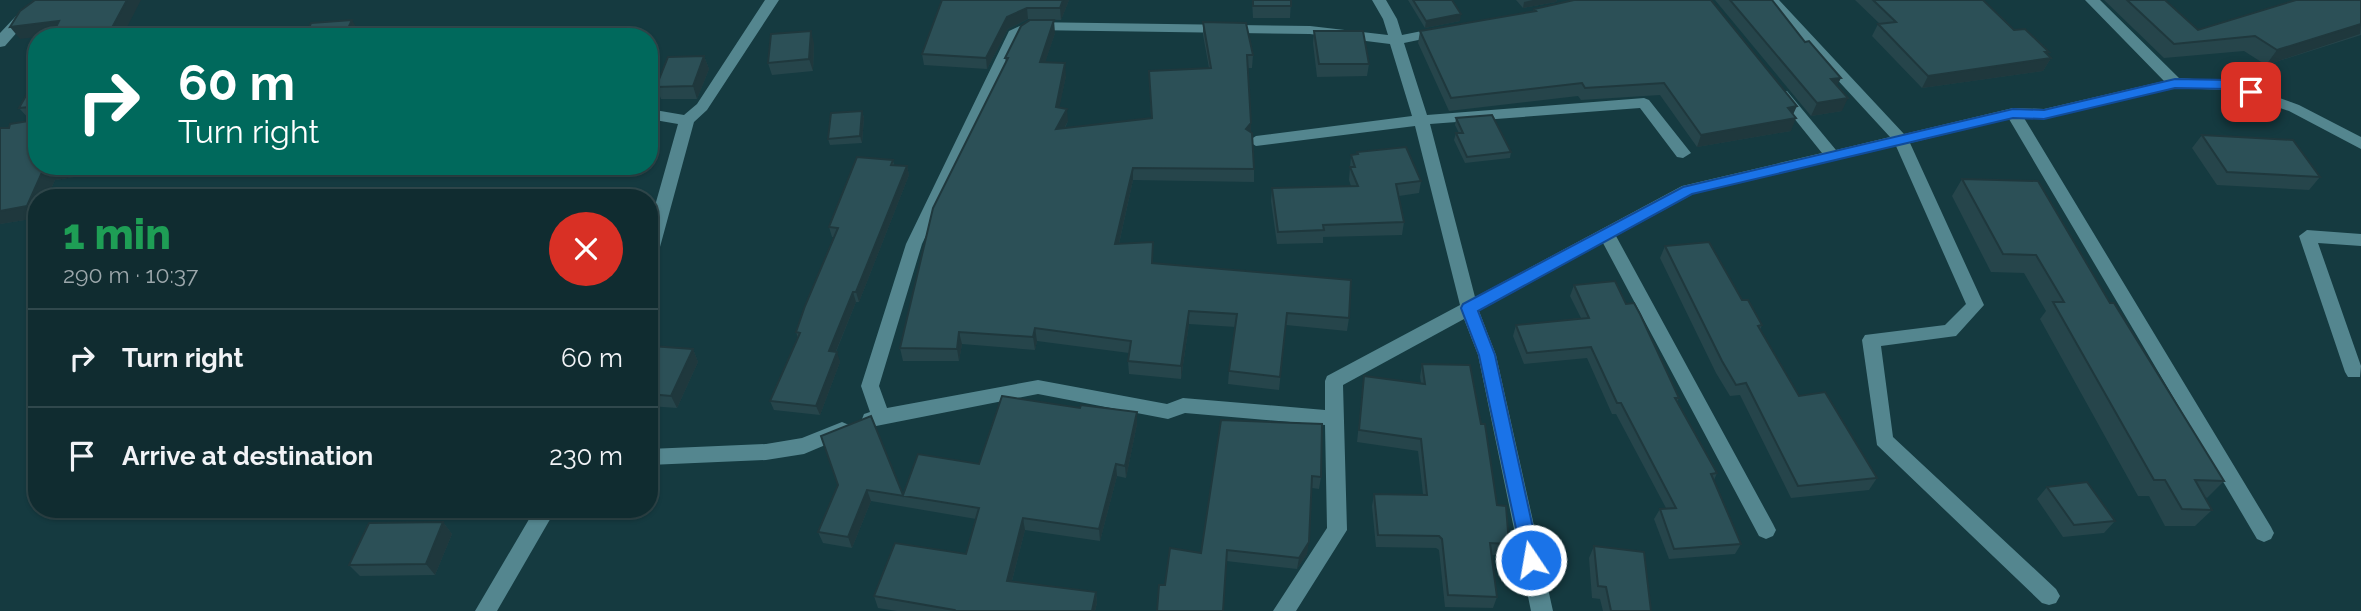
<!DOCTYPE html>
<meta charset="utf-8">
<style>
:root{--surface:#102c30;--page:#1e383c;--text:#f1f3f6;--muted:#9ca7ab;--line:#30484c}
body{margin:0;font-family:Raleway,sans-serif;background:var(--page);color:var(--text);height:100vh;display:flex;flex-direction:column;font-size:26px;white-space:nowrap}
*{box-sizing:border-box;margin:0}
p{font-size:23px;color:var(--muted)}
.icon{flex:none;width:38px;height:38px;fill:none;stroke:currentColor;stroke-width:2;stroke-linecap:round;stroke-linejoin:round}
.map{position:relative;flex:1;overflow:hidden}
.panel{position:absolute;left:28px;top:189px;width:630px;height:329px;display:flex;flex-direction:column;background:var(--surface);border-radius:28px;box-shadow:0 2px 5px #0004,0 0 0 2px var(--line)}
.panel>*{flex:none}
.top-card{position:absolute;left:28px;top:28px;width:630px;height:147px;border-radius:28px;box-shadow:0 2px 5px #0004,0 0 0 2px var(--line);background:#00695c;color:#fff;overflow:hidden}
.pin{position:absolute;display:grid;place-items:center;width:60px;height:60px;color:#fff;margin:-30px;border-radius:14px;box-shadow:0 4px 10px #0006}
.me{position:absolute;width:77px;margin:-38px;rotate:348deg;stroke-linejoin:round;filter:drop-shadow(0 0 5px #0008)}
.turn{display:flex;align-items:center;gap:24px;height:147px;padding:0 35px;font-size:32px}
.turn .icon{width:91px;height:91px;stroke-width:2.5}
.turn b{display:block;font-size:49px;line-height:60px}
.round{display:grid;place-items:center;flex:none;width:74px;height:74px;border-radius:37px;background:var(--page)}
.summary{display:flex;align-items:center;justify-content:space-between;height:119px;padding:0 35px}
h1{font-size:42px;font-weight:800;line-height:52px;color:#1e9e55}
ul{padding:0;list-style:none}
li{display:flex;align-items:center;gap:21px;height:98px;padding:0 35px;border-top:2px solid var(--line)}
li div{flex:1}
li b{display:block;font-size:26px}
li em{font-style:normal}
.map>svg:first-child{display:block}
</style>
<div class="map">
<svg width="2361" height="611" viewBox="0 0 2361 611">
<rect width="100%" height="100%" fill="#153a40"/>
<g fill="none" stroke-linecap="round" stroke-linejoin="round">
<path fill="#54868f" fill-rule="evenodd" d="M38,0H55L26,22L5,46L0,47V33L16,16Z
M765,0H779L707,110L694,122L657,258L649,264V227L678,124L649,119V109L684,115L697,104Z
M1372,0H1386L1397,19L1402,35L1442,27L1449,31L1447,34L1404,43L1427,115L1644,98L1649,100L1691,153L1683,158L1677,157L1640,108L1430,124L1475,297L1682,186L1822,153L1777,97L1775,94L1777,91H1787L1836,150L1890,137L1764,0H1779L1904,134L2013,108L2044,109L2164,81L2085,0H2100L2179,78L2235,82L2299,105L2361,137V149L2289,111L2228,90L2175,88L2044,119L2024,118L2271,527L2274,533L2271,539L2264,542L2257,539L2009,119L1910,143L1984,305L1956,336L1881,346L1893,437L2056,589L2060,596L2056,603L2049,605L2042,603L1877,445L1862,340L1865,335L1945,325L1966,304L1896,146L1693,194L1616,236L1773,524L1776,530L1773,536L1766,539L1759,536L1603,243L1479,311L1496,355L1553,611H1531L1478,355L1464,319L1343,385L1347,530L1296,611H1273L1327,528L1325,425L1185,413L1168,419L1038,394L871,427L864,424L862,419L864,414L870,412L861,386L906,244L1009,31L1028,22L1310,26L1388,35L1383,19ZM1031,30L1310,34L1390,44L1412,116L1256,136L1248,141L1256,146L1415,126L1460,305L1327,376L1325,381V410L1183,398L1167,404L1038,380L887,408L879,386L922,244L1020,37Z
M2307,230L2361,234V246L2318,243L2361,366L2360,377H2348L2345,372L2299,236Z
M842,422L849,425L852,430L849,435L804,454L766,460L649,465V449L766,444L802,438Z
M535,509H556L497,611H475Z"/>
</g>
<path fill="#26454b" d="M942,0H1069L1061,20L1028,19L1008,29L987,69L924,65L922,54Z
M1252,0H1291L1290,18H1253Z
M1408,0H1452L1460,21L1425,28Z
M1516,0H1557L1556,2L1523,8Z
M1715,0H1772L1837,86L1842,111L1811,116Z
M1855,0H1983L2014,30L2049,52L2047,55L2051,58L2043,71L1922,88L1872,36L1878,24H1880Z
M2104,0H2165L2198,30L2361,0V35L2266,65L2244,51L2164,58Z
M1534,9L1793,114L1791,131L1697,147L1660,95L1581,100L1578,96L1449,111L1418,43L1420,31L1533,12Z
M1203,22L1253,55L1252,68H1247L1251,123V132L1254,169V182L1133,180L1119,244L1153,263L1349,318L1347,331L1286,325L1279,390L1228,384L1229,371L1236,327L1189,324L1181,379L1129,374L1128,361L1129,353L1037,341L1035,350L962,344L959,361H903L900,348L1006,62L1005,58L1055,33L1045,62L1066,76L1059,107L1068,121L1065,128L1151,118L1149,71L1209,68L1203,35Z
M1314,31L1369,64L1367,76L1317,77L1313,43Z
M814,43L813,71L772,75L768,63Z
M704,56L709,69L697,99H661L656,87Z
M37,76V166H126L125,169L55,180L47,198H37V218L0,224V128H9L29,121V119L19,108Z
M862,111L864,118L862,143L830,145L828,139Z
M1456,118L1511,152L1510,158L1465,163L1454,140L1456,133H1459L1455,125Z
M2202,135L2320,177L2309,190L2217,185L2192,148Z
M1357,152L1421,181L1419,193L1399,196L1404,222L1402,235L1323,237V243L1277,244L1271,201L1272,188L1351,186L1349,180L1351,155L1356,154Z
M893,160L894,165L907,166L909,175L859,302H856L836,352L840,362L820,415L774,410L770,401L798,338L796,332L834,237H832L829,227Z
M1962,179L2110,303L2224,481L2207,498L2205,497L2212,510L2195,526H2165L2149,496H2138L2040,319L2046,311L2024,273L1991,272L1952,196Z
M1665,246L1742,300L1762,325L1760,330L1799,396L1877,478L1869,490L1791,498L1740,395L1730,396L1716,373L1660,258Z
M1574,285L1626,304L1679,398L1677,402L1717,473L1714,480L1741,544L1735,554L1669,559L1654,519L1660,509L1666,508L1616,414H1612L1587,358L1524,364L1513,336L1516,325L1581,318L1570,296Z
M649,349H693L698,362L677,408L649,406Z
M1422,364L1497,505L1509,544L1505,556L1492,555L1497,597L1493,608L1445,607L1439,550L1436,548L1376,547L1372,506L1374,494H1423L1418,451L1357,442L1364,376L1421,383L1420,377Z
M1080,408L1137,412V424L1126,478L1117,476L1100,541L1025,530L1012,581L1096,592L1097,603L1095,611H897L878,608L874,596L966,554L976,519L871,501L852,548L823,543L818,532L838,485L903,495L979,464Z
M1221,420L1321,477L1319,489L1312,488L1307,554L1297,569L1226,561L1165,585L1201,553Z
M2047,487L2115,521L2104,533L2063,537L2037,499Z
M443,522L452,534L435,575L360,576L349,565Z
M1594,546L1651,611H1603L1600,599L1592,598L1589,558Z"/>
<path fill="#1f383d" d="M127,0H141L122,37H107Z
M1063,0H1069L1061,20L1060,8Z
M1533,0H1557L1556,2L1523,8L1524,2Z
M1027,8L1028,19L1008,29L987,69L986,58L1007,17Z
M1461,14L1460,21L1425,28L1426,21Z
M352,20L359,32L357,37H344Z
M1054,20L1055,33L1041,75L1040,62Z
M59,21L68,33L20,39L10,27Z
M2361,24L2360,34L2266,65L2277,50Z
M811,31L814,43L813,71L809,59Z
M2049,52L2045,59L2051,58L2043,71L1922,88L1928,76Z
M704,56L709,69L697,99L693,86Z
M1065,63L1066,76L1057,119L1056,107Z
M1841,78L1835,90L1831,79Z
M1848,98L1842,111L1811,116L1817,103Z
M1797,106L1791,119L1796,118L1791,131L1697,147L1701,135L1788,108Z
M1067,109L1068,121L1057,141L1056,129Z
M862,111L864,118L862,143L860,136Z
M1251,123V136L1246,129Z
M58,166H126L125,169L55,180L47,198H37V218L0,224V211L44,168Z
M907,166L909,175L859,302L856,292Z
M1133,168V180L1116,257L1115,244Z
M853,292L856,302L832,361L829,351Z
M1189,311V324L1181,379V366Z
M1035,328L1037,341L1035,350L1033,337Z
M959,332L962,344L959,361L957,349Z
M693,349L698,362L677,408L671,396Z
M837,352L840,362L820,415L816,406Z
M1137,412V424L1126,478L1125,466Z
M1116,464L1117,476L1100,541L1099,529Z
M867,490L871,501L852,548L848,537Z
M1023,518L1025,530L1009,592L1007,581Z
M443,522L452,534L435,575L426,564Z
M1309,542L1307,554L1297,569L1299,558Z
M1096,592L1097,603L1095,611H1092Z"/>
<path fill="#2c5057" stroke="#1f383d" stroke-width="2" d="M35,0H127L107,37H51L59,21L10,27L20,11Z
M942,0H1063L1060,8H1027L1007,17L986,58L922,54Z
M1253,0H1291V6H1253Z
M1413,0H1452L1461,14L1426,21Z
M1574,0H1711L1797,106L1788,108L1796,118L1701,135L1664,83L1585,88L1582,83L1451,98L1420,31L1536,11L1534,9Z
M1730,0H1772L1805,42L1809,41L1841,78L1831,79L1848,98L1817,103Z
M1873,0H1983L2014,30L2025,29L2049,52H2045L2051,58L1928,76L1878,24L1896,22Z
M2127,0H2165L2198,30L2296,0H2361V24L2277,50L2255,36L2174,44Z
M352,20L344,37H305L311,23Z
M1030,20H1054L1040,62L1065,63L1056,107L1067,109L1056,129L1152,118L1149,71L1211,68L1203,22L1246,23L1253,55H1247L1251,123L1246,129L1252,133L1254,169L1133,168L1115,244L1153,242L1152,263L1351,280L1349,318L1287,313L1280,377L1229,371L1237,314L1189,311L1181,366L1128,361L1131,341L1035,328L1033,337L959,332L957,349L900,348L933,208L1008,58H1005L1021,26Z
M811,31L809,59L768,63L771,34Z
M1314,31H1363L1369,64H1319Z
M704,56L693,86L656,87L668,57Z
M37,76V166H58L44,168L27,206L0,211V128H9L10,124L29,121V107L19,108Z
M862,111L860,136L828,139L831,113Z
M1492,115L1511,152L1467,157L1456,133H1463L1456,118Z
M2202,135L2293,140L2320,177L2227,172Z
M1406,147L1421,181L1396,184L1404,222L1323,225L1324,230L1278,232L1272,188L1358,186L1350,167H1355L1351,155L1358,154L1357,152Z
M857,157L893,160L891,165L907,166L856,292H853L829,351L837,352L816,406L770,401L800,333L796,332L805,306L838,228L829,227Z
M1962,179L2038,181L2110,303H2114L2224,481L2195,480L2212,510L2182,509L2165,480H2154L2053,302H2064L2036,255L2003,254Z
M1709,242L1742,300H1748L1762,325L1758,326L1799,396L1825,392L1877,478L1798,486L1746,383L1736,385L1722,361L1665,246Z
M1615,281L1626,304L1634,303L1640,314L1679,398H1675L1717,473L1711,474L1741,544L1674,549L1660,509L1676,508L1621,403H1617L1591,347L1527,353L1516,325L1589,318L1574,285Z
M651,346L693,349L671,396L649,394V349Z
M1422,364L1470,365L1481,424H1485L1497,505L1506,506L1509,544L1490,543L1497,597L1448,595L1442,539L1439,536L1378,535L1374,494L1427,495L1421,439L1359,430L1364,376L1425,384Z
M1002,396L1080,408L1081,405L1137,412L1125,466L1116,464L1099,529L1023,518L1007,581L1096,592L1092,611H953L954,610L874,596L895,543L966,554L979,508L867,490L848,537L818,532L838,485L821,436L871,416L903,495L918,454L979,464Z
M1221,420L1322,424L1321,477L1312,476L1309,542L1299,558L1227,550L1223,611H1157L1159,585H1165L1170,548L1201,553Z
M2087,482L2115,521L2074,525L2047,487Z
M443,522L426,564L349,565L369,523Z
M1594,546L1644,552L1651,611H1611L1606,587L1598,586Z"/>
<path fill="#1a73e8" stroke="#114b97" stroke-width="2" d="M2175,79L2230,80L2258,92L2251,97L2228,89L2175,88L2044,119L2013,118L1692,194L1478,311L1495,355L1540,560L1538,566L1531,568L1524,566L1479,355L1461,308L1463,304L1683,187L2013,109L2044,110Z"/>
</svg>
<div class="pin" style="left:2251px;top:92px;background:#d93025"><svg class="icon" aria-label="arrive" viewBox="0 0 24 24"><path d="M6 21V4h12l-3 4 3 4H6"/></svg></div>
<svg class="me" style="left:1531px;top:560px" viewBox="-20 -20 40 40"><circle r="17" fill="#1a73e8" stroke="#fff" stroke-width="3"/><path d="M0-11L8 9 0 5-8 9z" fill="#fff"/></svg>
<div class="top-card">
<div class="turn"><svg class="icon" aria-label="right" viewBox="0 0 24 24"><path d="M7 20v-9h11M14 6l5 5-5 5"/></svg><div><b>60 m</b>Turn right</div></div>
</div>
<section class="panel">
<div class="summary"><div><h1>1 min</h1><p>290 m · 10:37</p></div><a class="round" style="background:#d93025;color:#fff"><svg class="icon" aria-label="close" viewBox="0 0 24 24"><path d="M6 6l12 12M18 6L6 18"/></svg></a></div>
<ul>
<li><svg class="icon" aria-label="right" viewBox="0 0 24 24"><path d="M7 20v-9h11M14 6l5 5-5 5"/></svg><div><b>Turn right</b></div><em>60 m</em></li>
<li><svg class="icon" aria-label="arrive" viewBox="0 0 24 24"><path d="M6 21V4h12l-3 4 3 4H6"/></svg><div><b>Arrive at destination</b></div><em>230 m</em></li>
</ul>
</section>
</div>
